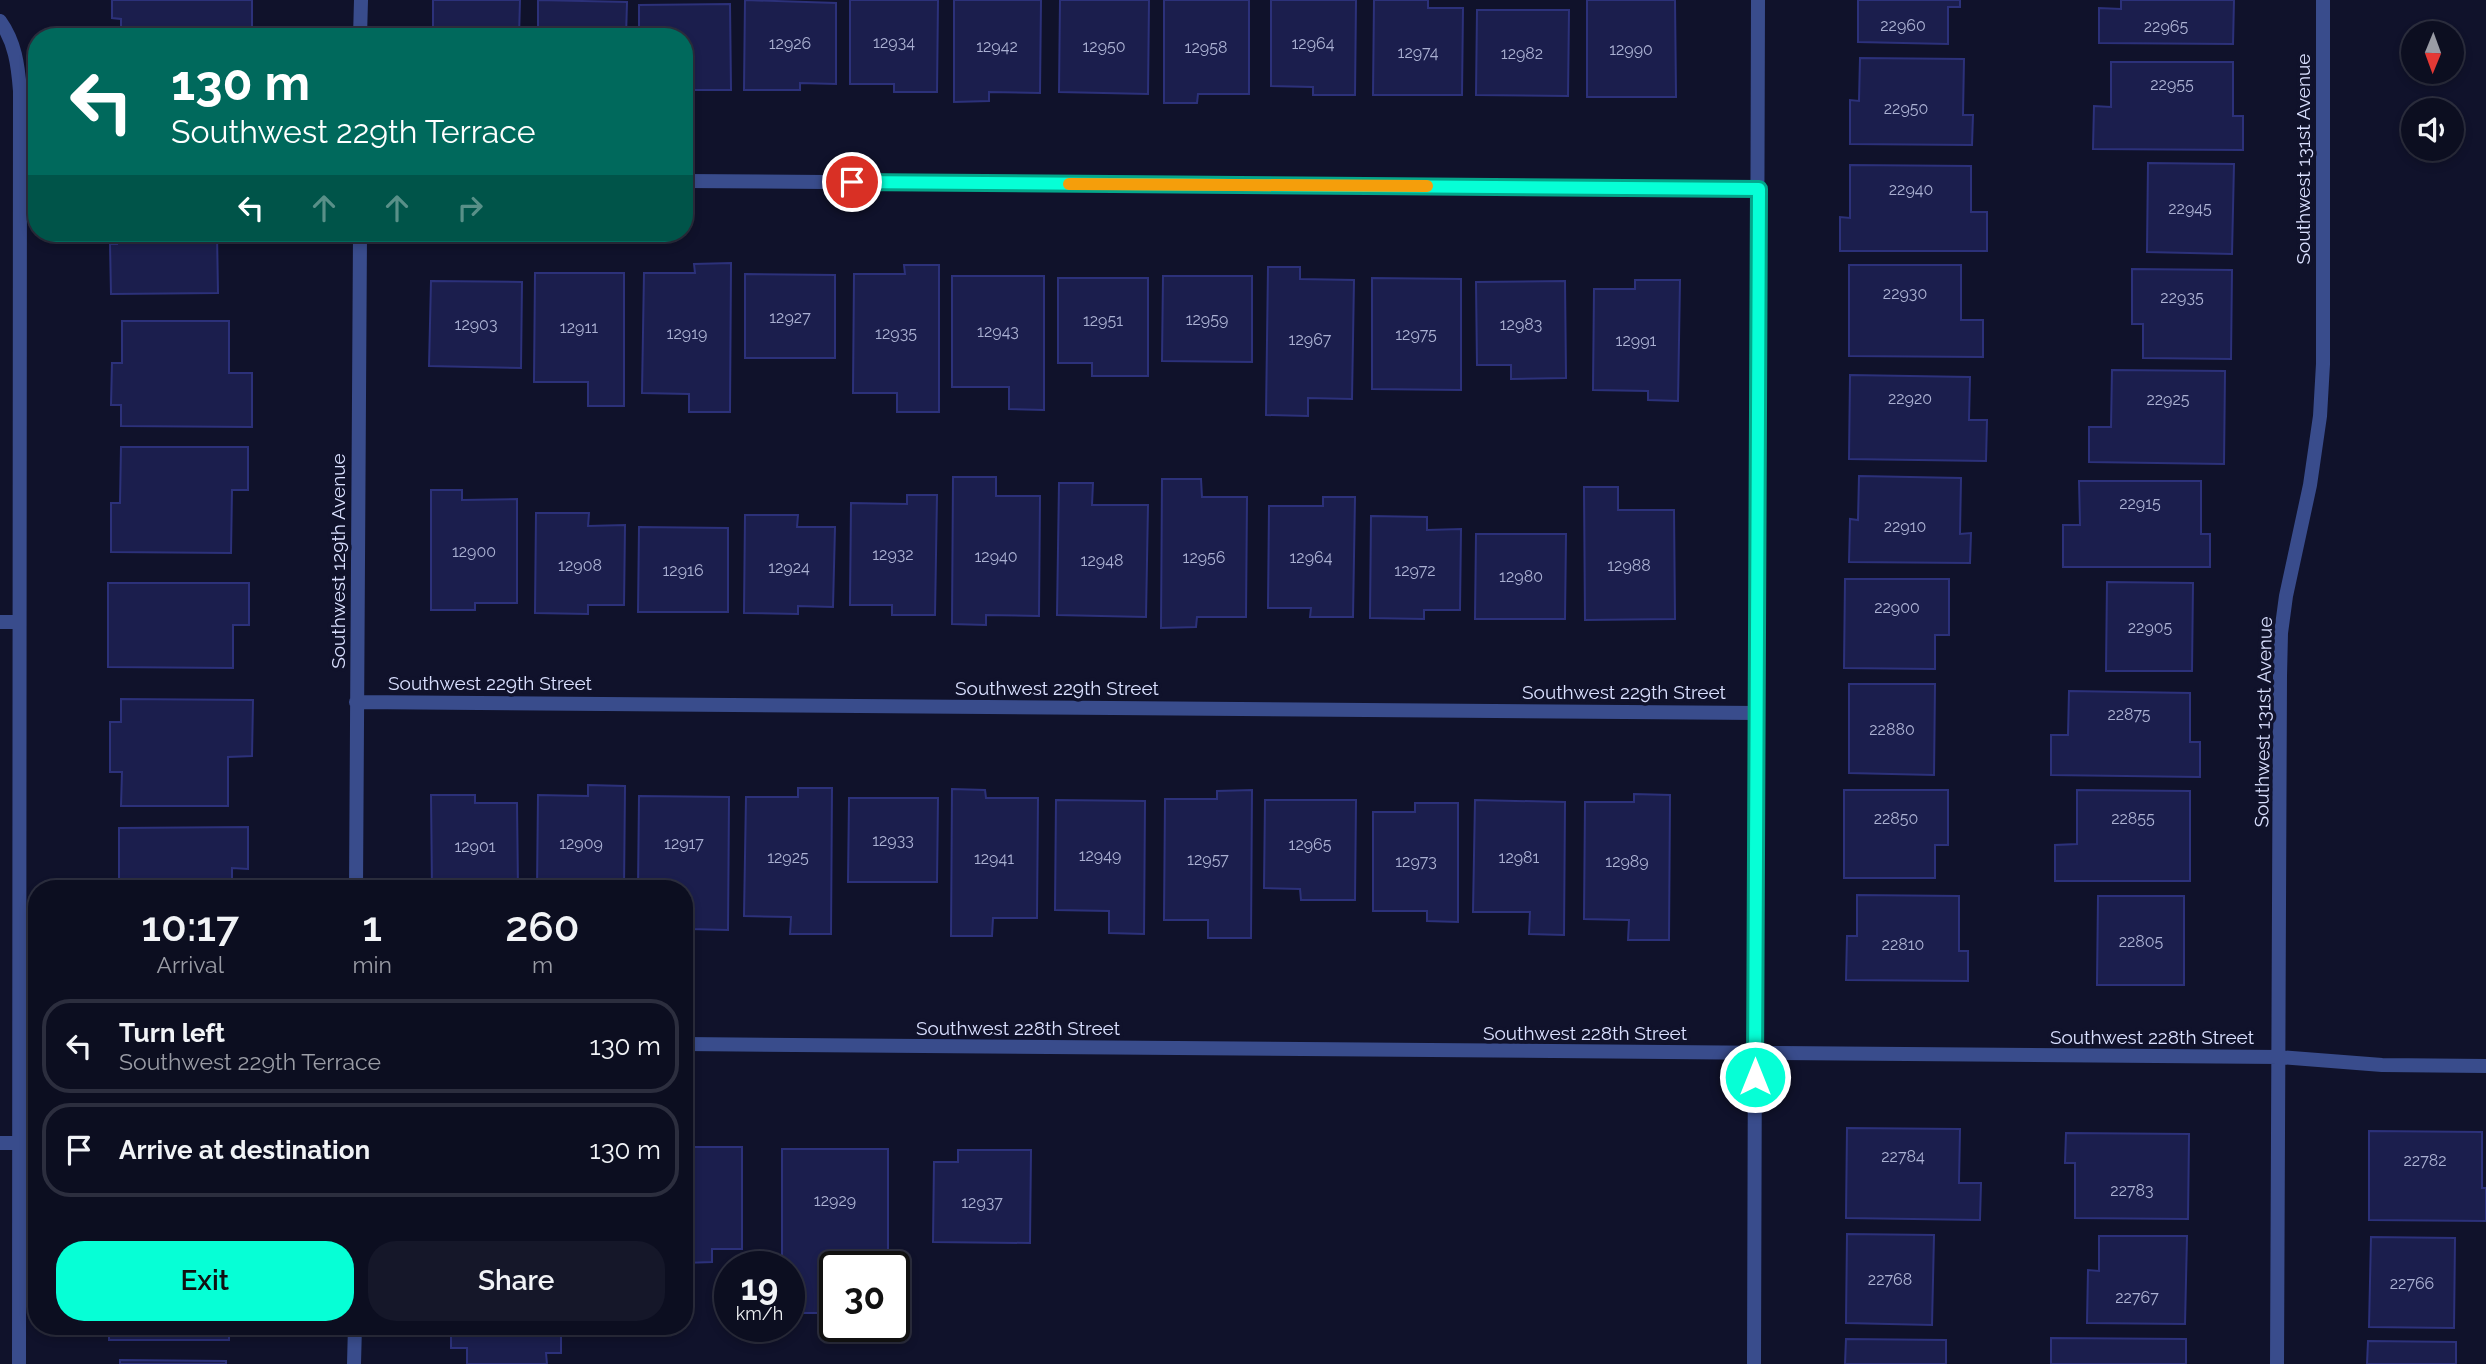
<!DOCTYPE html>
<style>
:root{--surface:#0c0e20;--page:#151729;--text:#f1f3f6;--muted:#9a9ca5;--line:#2c2e3e;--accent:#06ffd6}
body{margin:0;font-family:Raleway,sans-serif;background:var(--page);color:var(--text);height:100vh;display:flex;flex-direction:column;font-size:26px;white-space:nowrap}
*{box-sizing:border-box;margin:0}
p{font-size:23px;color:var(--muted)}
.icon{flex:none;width:38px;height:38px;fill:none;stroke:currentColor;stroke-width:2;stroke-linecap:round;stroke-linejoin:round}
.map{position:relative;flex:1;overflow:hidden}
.side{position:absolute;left:28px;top:880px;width:665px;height:455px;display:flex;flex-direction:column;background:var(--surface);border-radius:28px;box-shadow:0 4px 10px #0003,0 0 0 2px var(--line)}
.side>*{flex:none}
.banner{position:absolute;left:28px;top:28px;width:665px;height:214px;border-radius:28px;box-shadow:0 4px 10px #0003,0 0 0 2px var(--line);background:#00695c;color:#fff;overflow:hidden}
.needle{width:46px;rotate:181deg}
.tools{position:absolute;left:2401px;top:21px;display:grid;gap:14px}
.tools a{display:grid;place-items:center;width:63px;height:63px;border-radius:50%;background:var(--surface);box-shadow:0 4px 10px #0003,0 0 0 2px var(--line);font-size:35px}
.speed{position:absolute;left:714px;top:1251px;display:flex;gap:14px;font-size:35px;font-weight:700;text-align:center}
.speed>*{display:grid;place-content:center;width:91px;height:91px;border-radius:50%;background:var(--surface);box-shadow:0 4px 10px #0003,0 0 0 2px var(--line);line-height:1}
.speed small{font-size:18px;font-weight:400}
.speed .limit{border:4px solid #111;border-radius:10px;background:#fff;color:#111}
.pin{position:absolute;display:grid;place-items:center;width:60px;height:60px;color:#fff;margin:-30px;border:4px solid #fff;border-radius:50%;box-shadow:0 2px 7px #0007}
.me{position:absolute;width:77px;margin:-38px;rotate:0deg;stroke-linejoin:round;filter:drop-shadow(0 0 5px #0008)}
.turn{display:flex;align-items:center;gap:24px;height:147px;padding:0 28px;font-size:32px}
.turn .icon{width:91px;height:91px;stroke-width:2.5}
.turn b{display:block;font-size:49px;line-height:60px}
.lanes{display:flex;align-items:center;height:66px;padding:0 28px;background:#0003;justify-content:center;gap:35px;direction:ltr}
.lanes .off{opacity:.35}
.eta{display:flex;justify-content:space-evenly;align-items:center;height:119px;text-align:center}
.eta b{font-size:42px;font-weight:600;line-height:49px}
.cta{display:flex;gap:14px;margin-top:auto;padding:14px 28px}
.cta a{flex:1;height:80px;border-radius:28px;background:var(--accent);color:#111;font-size:28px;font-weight:600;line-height:80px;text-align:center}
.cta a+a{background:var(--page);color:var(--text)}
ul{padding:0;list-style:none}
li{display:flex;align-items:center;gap:21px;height:94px;margin:0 14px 10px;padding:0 14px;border:4px solid var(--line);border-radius:28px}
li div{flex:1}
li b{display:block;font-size:26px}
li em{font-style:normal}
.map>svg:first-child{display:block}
</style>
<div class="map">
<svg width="2486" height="1364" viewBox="0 0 2486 1364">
<rect width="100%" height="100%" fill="#10122b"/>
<path fill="#1b1e4d" stroke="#2c317a" stroke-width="2" d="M112,0H252V37H121V19L112,18Z
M433,0H520L519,37H433Z
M538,0L627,2L626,37H538Z
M745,0L836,3V84L800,83V90H744Z
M850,0H938L937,92H894V84H850Z
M954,0H1041L1040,93L989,92V101L954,102Z
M1060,0H1149L1148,94L1059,92Z
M1164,0H1249V94H1198L1197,103H1164Z
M1271,0H1356L1355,95H1313V87L1271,86Z
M1374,0H1428V8H1463L1462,95H1373Z
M1587,0H1675L1676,97H1587Z
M1858,0H1960V7H1948V44L1858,42Z
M2121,0H2234L2233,44L2099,43V8L2121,9Z
M730,4L731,90H684V37H639V5Z
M1477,10H1569L1568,96L1476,95Z
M1860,58L1964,59L1963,115H1973L1972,145L1850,144V100L1859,101Z
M2111,62H2233V116H2243V150L2093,149L2094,106L2111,107Z
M2148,163L2234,164L2232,254L2147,252Z
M1850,165L1971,166V212H1987V251H1840V217L1850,218Z
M117,233H217L218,293L111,294L110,244H117Z
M731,263L730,412H689V394L642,393L644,273H695L694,264Z
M904,265H939V412H897V393H853L854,274H905Z
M1849,265H1961V320H1983V357L1849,356Z
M1268,267H1300V279L1354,280L1352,399L1308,398V416L1266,415Z
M2132,269L2232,270L2231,359L2143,358V324H2132Z
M535,273H624V406H588V382H534Z
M745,274L835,275V358H745Z
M952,276H1044V410L1009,409V387H952Z
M1163,276H1252V362L1162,361Z
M1058,278H1148V376H1092V363H1058Z
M1372,278L1461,279V390L1372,389Z
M1635,280H1680L1678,401L1648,400V391L1593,390L1594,289H1635Z
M431,281L522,282L521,368L429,366Z
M1565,281L1566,378L1511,379V365H1477L1476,282Z
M122,321H229V373H252V427L121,426V405H111L112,363H122Z
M2112,370L2225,371L2224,464L2089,462V427H2111Z
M1850,375L1970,377L1969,420H1987L1986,461L1849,459Z
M121,447H248V490H232L231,553L111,552V503H120Z
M1859,476L1961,478L1960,534L1971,533L1970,563L1849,562L1850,519L1858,520Z
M953,477H996V496H1040L1039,616L986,615V625L952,624Z
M1162,479H1201L1202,497H1247L1246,617H1197L1196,627L1161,628Z
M2079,481H2201V534H2210V567H2063V525H2080Z
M1059,483H1093L1092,505H1148L1146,617L1057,615Z
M1584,487H1618V510H1674L1675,619L1585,620Z
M431,490H462V500L517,499V603H475V610H431Z
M907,495H937L935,615H892V605H850L851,503L907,504Z
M1323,497H1355L1353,617H1310L1311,608H1268L1269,506H1323Z
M536,513H589L588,526L625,525L624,605H588V614L535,613Z
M745,515H798L797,527H835L833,607L798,606V614L744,613Z
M1371,516L1427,517V530L1461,529L1460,610H1424V619L1370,618Z
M639,527L728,528V612H638Z
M1476,534H1566L1565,619H1475Z
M1845,579H1949V635H1935V669L1844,668Z
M2107,582L2193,583L2192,671H2106Z
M108,583H249V625H233V668L108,667Z
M1849,684H1935L1934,775L1849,773Z
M2069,691L2190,693V742H2200V777L2051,775V735H2068Z
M121,699L253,700L252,756L228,757V806H121L122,772H110V722H121Z
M588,785L625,786L624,889H537L538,795L588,796Z
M798,788H832L831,934H790L791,917L744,916L746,797H798Z
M952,789L985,790L986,798H1038L1037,918H993L992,936H951Z
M1252,790L1251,938H1208V920H1164L1165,799H1217V791Z
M1844,790H1948V845H1935V878H1844Z
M2077,790L2190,791V881H2055V845L2077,844Z
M1634,794L1670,795L1669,940H1628L1629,920L1584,919L1585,802H1634Z
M431,795H475V803H517L518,889H432Z
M639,796L729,797L728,930L690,929L691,907H684V889H638Z
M849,798H938L937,882H848Z
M1056,800L1145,801L1144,934L1109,933V911L1055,910Z
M1265,800H1356L1355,900H1301L1300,889L1264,888Z
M1475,800L1565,802L1564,935L1529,934L1530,912H1473Z
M1415,803H1458V922L1427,921V911H1373V812H1415Z
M248,827V869L232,868V889H109V882H119V828Z
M1857,895L1959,896V951H1968V981L1846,980L1847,936H1857Z
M2098,896H2184V985H2097Z
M1847,1128L1960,1129L1959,1183H1981L1980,1220L1846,1218Z
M2369,1131L2482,1132V1188H2486V1221L2369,1220Z
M2066,1133L2189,1134L2188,1219L2075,1218V1163H2065Z
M684,1147H742V1249H712V1262L684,1263Z
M782,1149H888V1250H858V1264H828V1313H789V1267H782Z
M958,1150H1031L1030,1243L933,1242L934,1162H958Z
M1847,1234L1934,1235L1932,1325L1846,1323Z
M2099,1236H2187L2185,1324L2087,1323L2088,1270L2099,1271Z
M2371,1237L2455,1238L2454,1328L2369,1327Z
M109,1326H229V1340H109Z
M451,1326H561V1353H546L547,1364H467V1348H451Z
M2051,1338L2186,1339V1364H2051Z
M1846,1339L1946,1340V1364H1845Z
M2368,1341L2456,1342V1364H2367Z
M120,1360L226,1361V1364H120Z"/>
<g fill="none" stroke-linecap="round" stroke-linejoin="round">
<path stroke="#394c8c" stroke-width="14" d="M0,21C15,42 18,65 20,91L19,1364
M360,37L361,0
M684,181L1759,189
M0,622H19
M356,702L1758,713
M356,889L360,233
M684,1044L2279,1057L2382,1065L2486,1066
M0,1143H21
M354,1364L355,1326
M1754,1364L1758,0
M2277,1364L2280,676L2281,633L2286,596L2310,485L2320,416L2323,364V0"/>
</g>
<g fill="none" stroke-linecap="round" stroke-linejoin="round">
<defs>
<path id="route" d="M852,182L1759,189L1755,1077"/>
</defs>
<use href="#route" stroke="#04a68b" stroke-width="18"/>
<use href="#route" stroke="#06ffd6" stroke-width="12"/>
<path stroke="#f59e0b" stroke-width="12" d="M1069,184L1427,186"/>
</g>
<g text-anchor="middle" stroke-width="7" stroke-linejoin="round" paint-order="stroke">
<g font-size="16" fill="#aab0d2">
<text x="1903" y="31">22960</text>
<text x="2166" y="32">22965</text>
<text x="894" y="48">12934</text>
<text x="790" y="49">12926</text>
<text x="1313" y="49">12964</text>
<text x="997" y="52">12942</text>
<text x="1104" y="52">12950</text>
<text x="1206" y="53">12958</text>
<text x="1631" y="55">12990</text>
<text x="1418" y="58">12974</text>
<text x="1522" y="59">12982</text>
<text x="2172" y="90">22955</text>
<text x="1906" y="114">22950</text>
<text x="1911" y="195">22940</text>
<text x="2190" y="214">22945</text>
<text x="1905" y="299">22930</text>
<text x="2182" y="303">22935</text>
<text x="790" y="323">12927</text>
<text x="1207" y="325">12959</text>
<text x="1103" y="326">12951</text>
<text x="476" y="330">12903</text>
<text x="1521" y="330">12983</text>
<text x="579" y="333">12911</text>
<text x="998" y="337">12943</text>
<text x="687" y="339">12919</text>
<text x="896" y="339">12935</text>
<text x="1416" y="340">12975</text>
<text x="1310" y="345">12967</text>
<text x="1636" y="346">12991</text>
<text x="1910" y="404">22920</text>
<text x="2168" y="405">22925</text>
<text x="2140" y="509">22915</text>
<text x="1905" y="532">22910</text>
<text x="474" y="557">12900</text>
<text x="893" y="560">12932</text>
<text x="996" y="562">12940</text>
<text x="1204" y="563">12956</text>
<text x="1311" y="563">12964</text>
<text x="1102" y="566">12948</text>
<text x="580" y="571">12908</text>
<text x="1629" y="571">12988</text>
<text x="789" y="573">12924</text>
<text x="683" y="576">12916</text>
<text x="1415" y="576">12972</text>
<text x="1521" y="582">12980</text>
<text x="1897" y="613">22900</text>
<text x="2150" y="633">22905</text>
<text x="2129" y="720">22875</text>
<text x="1892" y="735">22880</text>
<text x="1896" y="824">22850</text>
<text x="2133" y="824">22855</text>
<text x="893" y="846">12933</text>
<text x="581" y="849">12909</text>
<text x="684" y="849">12917</text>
<text x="1310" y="850">12965</text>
<text x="475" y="852">12901</text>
<text x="1100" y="861">12949</text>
<text x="788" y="863">12925</text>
<text x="1519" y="863">12981</text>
<text x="994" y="864">12941</text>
<text x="1208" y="865">12957</text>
<text x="1416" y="867">12973</text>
<text x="1627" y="867">12989</text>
<text x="2141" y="947">22805</text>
<text x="1903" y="950">22810</text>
<text x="1903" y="1162">22784</text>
<text x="2425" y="1166">22782</text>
<text x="2132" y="1196">22783</text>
<text x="835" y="1206">12929</text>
<text x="982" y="1208">12937</text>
<text x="1890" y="1285">22768</text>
<text x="2412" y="1289">22766</text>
<text x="2137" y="1303">22767</text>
</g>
<g font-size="19" fill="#dae0ff" stroke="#10122b">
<text transform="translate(2303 159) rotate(-90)" y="7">Southwest 131st Avenue</text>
<text transform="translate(338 561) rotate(-90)" y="7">Southwest 129th Avenue</text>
<text x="490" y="690">Southwest 229th Street</text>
<text x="1057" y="695">Southwest 229th Street</text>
<text x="1624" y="699">Southwest 229th Street</text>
<text transform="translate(2263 722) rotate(-89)" y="7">Southwest 131st Avenue</text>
<text x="1018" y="1035">Southwest 228th Street</text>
<text x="1585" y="1040">Southwest 228th Street</text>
<text x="2152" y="1044">Southwest 228th Street</text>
</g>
</g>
</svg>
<div class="tools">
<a><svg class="needle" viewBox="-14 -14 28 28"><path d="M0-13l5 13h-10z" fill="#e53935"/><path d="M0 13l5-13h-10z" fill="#9a9ca5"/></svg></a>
<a><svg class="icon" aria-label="sound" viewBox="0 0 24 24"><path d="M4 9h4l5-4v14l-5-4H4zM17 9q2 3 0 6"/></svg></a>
</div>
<div class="speed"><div>19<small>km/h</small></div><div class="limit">30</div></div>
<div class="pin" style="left:852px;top:182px;background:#d93025"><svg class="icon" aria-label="arrive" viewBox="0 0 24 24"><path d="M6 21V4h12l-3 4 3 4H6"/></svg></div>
<svg class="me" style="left:1755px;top:1077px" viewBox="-20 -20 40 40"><circle r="17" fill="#06ffd6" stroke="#fff" stroke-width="3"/><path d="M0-11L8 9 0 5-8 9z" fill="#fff"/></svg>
<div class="banner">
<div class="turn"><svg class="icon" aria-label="left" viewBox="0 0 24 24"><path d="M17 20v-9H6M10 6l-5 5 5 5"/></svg><div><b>130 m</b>Southwest 229th Terrace</div></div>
<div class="lanes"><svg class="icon" aria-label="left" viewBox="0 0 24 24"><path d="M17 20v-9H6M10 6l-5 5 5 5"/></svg><svg class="icon off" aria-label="ahead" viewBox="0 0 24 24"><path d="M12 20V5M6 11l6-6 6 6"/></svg><svg class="icon off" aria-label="ahead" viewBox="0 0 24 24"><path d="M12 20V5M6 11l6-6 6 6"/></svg><svg class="icon off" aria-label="right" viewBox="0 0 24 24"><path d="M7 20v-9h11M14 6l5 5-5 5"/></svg></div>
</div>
<section class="side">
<div class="eta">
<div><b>10:17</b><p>Arrival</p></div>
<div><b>1</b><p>min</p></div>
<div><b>260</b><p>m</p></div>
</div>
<ul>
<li><svg class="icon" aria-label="left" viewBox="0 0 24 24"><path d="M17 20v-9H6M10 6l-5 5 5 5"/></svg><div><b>Turn left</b><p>Southwest 229th Terrace</p></div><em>130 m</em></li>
<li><svg class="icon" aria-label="arrive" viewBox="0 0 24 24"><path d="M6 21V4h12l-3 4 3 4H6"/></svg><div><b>Arrive at destination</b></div><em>130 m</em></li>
</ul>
<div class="cta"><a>Exit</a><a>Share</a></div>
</section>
</div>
